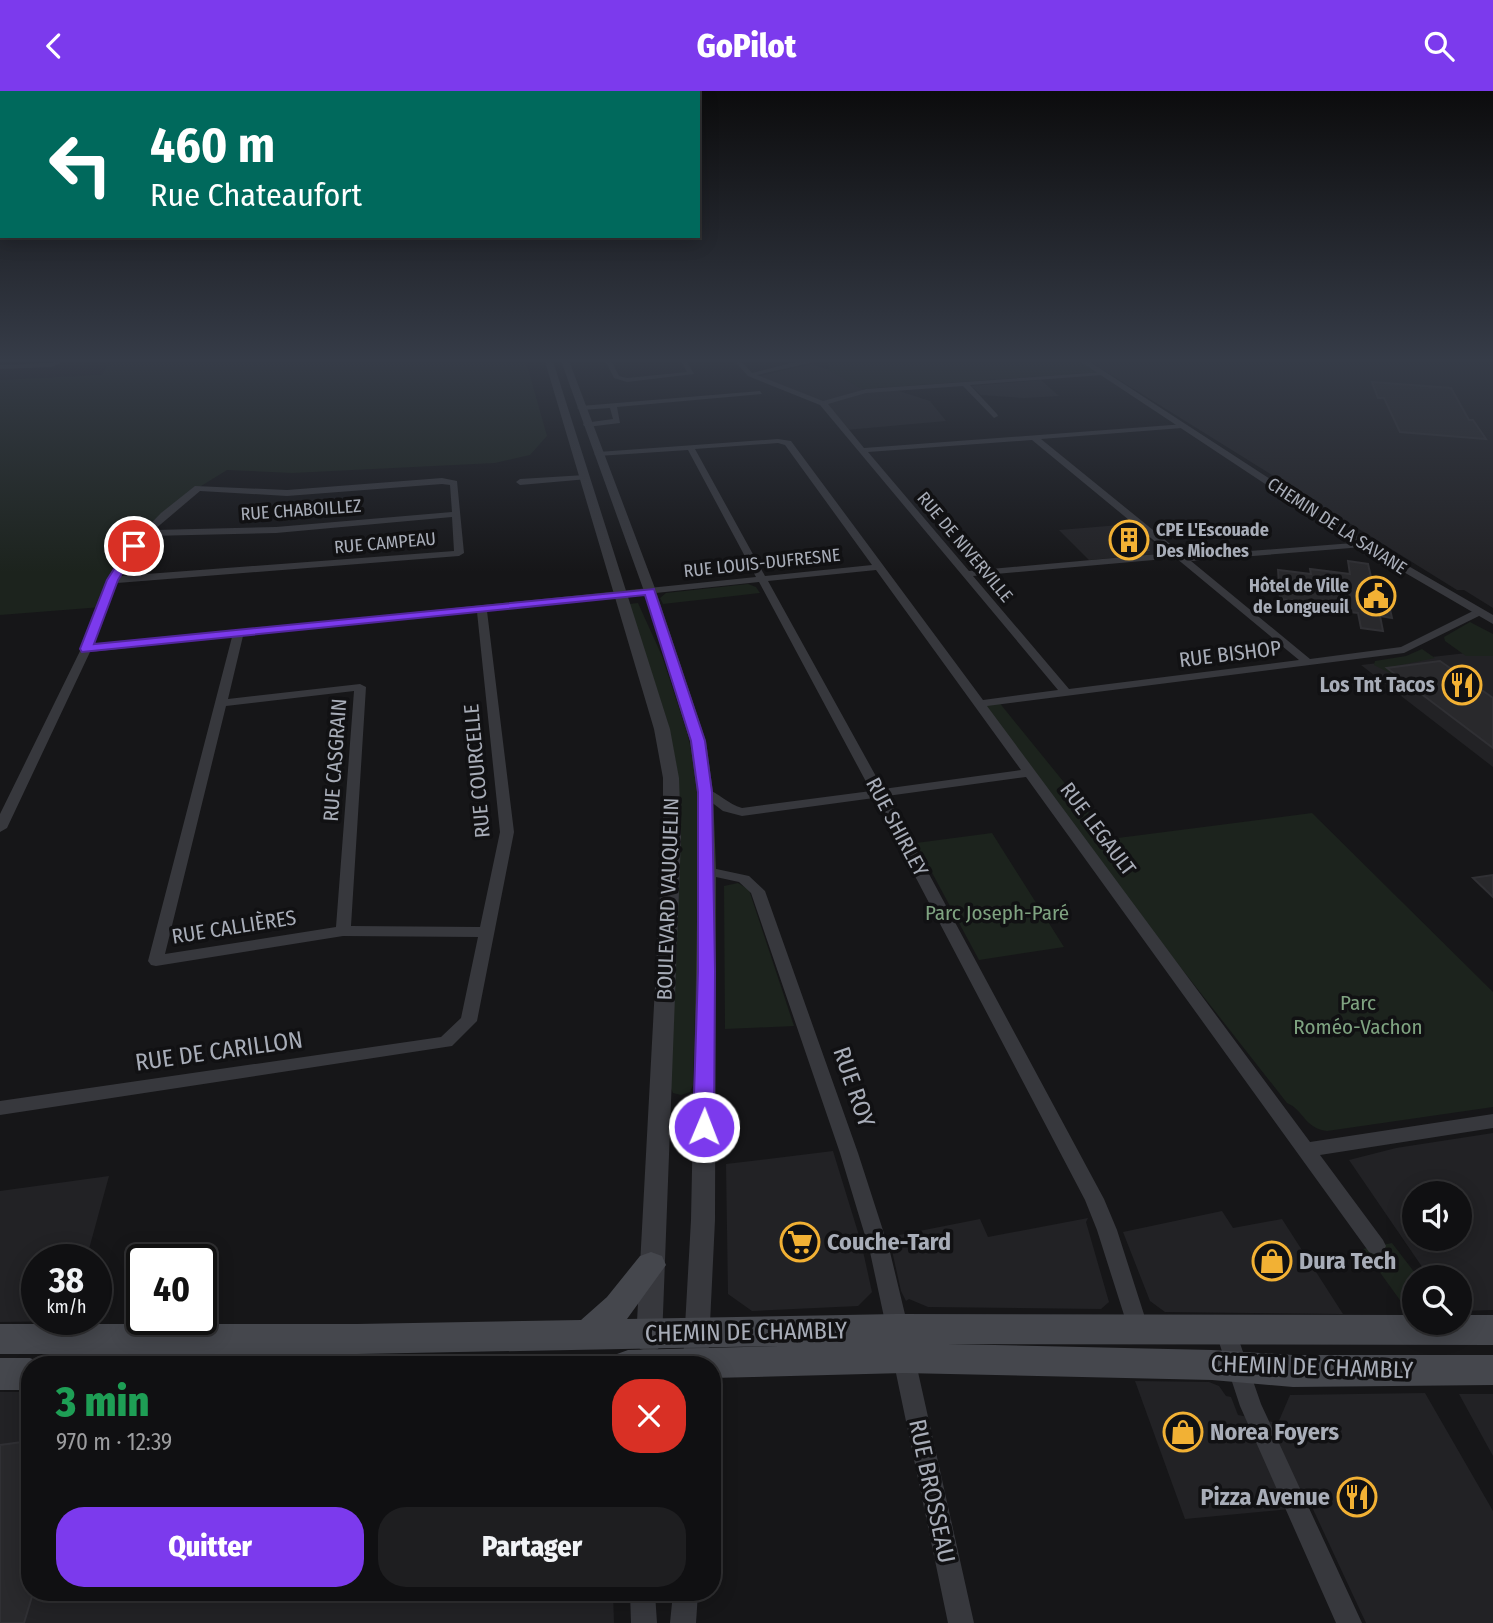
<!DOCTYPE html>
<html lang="fr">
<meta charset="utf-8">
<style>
:root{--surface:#101012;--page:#1e1e20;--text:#f1f3f6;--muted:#9c9d9f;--line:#303032;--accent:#7c3aed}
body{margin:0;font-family:"Fira Sans Condensed",sans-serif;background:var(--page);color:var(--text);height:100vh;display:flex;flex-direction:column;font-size:26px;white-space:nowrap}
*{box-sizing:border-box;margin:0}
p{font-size:23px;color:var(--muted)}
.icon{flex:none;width:38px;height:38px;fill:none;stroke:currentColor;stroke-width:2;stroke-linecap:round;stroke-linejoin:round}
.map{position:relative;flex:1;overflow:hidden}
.side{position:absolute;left:21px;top:1265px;width:700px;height:245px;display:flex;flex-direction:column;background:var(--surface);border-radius:28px;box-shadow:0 4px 18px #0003,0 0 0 2px var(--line)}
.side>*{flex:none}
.banner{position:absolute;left:0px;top:0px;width:700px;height:147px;box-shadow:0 4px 18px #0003,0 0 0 2px var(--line);background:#00695c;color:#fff;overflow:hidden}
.buttons{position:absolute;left:1402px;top:1090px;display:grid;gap:14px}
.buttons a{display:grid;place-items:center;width:70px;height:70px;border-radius:50%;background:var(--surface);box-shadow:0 4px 18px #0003,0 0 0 2px var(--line);font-size:35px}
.speed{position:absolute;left:21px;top:1153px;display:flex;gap:14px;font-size:35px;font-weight:700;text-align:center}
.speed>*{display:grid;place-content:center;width:91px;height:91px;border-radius:50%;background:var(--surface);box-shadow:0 4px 18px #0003,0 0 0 2px var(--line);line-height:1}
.speed small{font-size:18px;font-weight:400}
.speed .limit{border:4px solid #111;border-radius:10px;background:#fff;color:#111}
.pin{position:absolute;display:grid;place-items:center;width:60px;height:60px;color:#fff;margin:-30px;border:4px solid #fff;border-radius:50%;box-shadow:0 2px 7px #0007}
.me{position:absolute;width:77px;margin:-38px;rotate:1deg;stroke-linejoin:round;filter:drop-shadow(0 0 5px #0008)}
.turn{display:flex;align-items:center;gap:24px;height:147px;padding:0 35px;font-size:32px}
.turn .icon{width:91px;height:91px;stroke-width:2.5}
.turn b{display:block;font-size:49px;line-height:60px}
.round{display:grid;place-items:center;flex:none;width:74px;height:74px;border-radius:28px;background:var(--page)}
.summary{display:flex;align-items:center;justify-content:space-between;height:119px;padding:0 35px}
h1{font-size:42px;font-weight:800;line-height:52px;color:#1e9e55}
.button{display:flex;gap:14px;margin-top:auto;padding:14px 35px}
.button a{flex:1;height:80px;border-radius:28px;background:var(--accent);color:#fff;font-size:28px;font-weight:800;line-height:80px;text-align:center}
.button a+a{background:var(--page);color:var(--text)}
header{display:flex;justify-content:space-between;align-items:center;height:91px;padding:0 35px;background:var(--accent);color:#fff;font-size:32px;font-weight:800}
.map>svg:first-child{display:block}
</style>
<header><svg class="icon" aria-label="back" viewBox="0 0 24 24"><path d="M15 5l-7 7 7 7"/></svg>GoPilot<svg class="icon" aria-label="search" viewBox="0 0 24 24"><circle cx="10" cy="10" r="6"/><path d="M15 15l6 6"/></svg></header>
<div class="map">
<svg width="1493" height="1532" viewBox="0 0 1493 1532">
<rect width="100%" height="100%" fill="#161618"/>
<path fill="#222225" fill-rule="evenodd" d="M1084,267H1493V517L1464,499H1457Z
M812,273L829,279L866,300L893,298L930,310L946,330L846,339L823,312L756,286Z
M1041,289L1059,305L1024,307L981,304L972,295Z
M1132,433L1166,462L1089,469L1059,439Z
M1493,559V676L1361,574Z
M1493,1042V1219L1460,1220V1186H1429L1349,1069L1396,1057ZM1414,1102H1460V1148H1414Z
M833,1060L861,1151L872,1201L858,1215L752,1220L728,1203L726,1073Z
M109,1085L86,1169H37V1228L69,1230L0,1231V1100Z
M1222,1120L1233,1137L1282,1128L1343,1223L1165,1221L1150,1210L1123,1141Z
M1088,1127L1086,1131L1109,1211L1101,1218L928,1216L909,1208L906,1210L901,1200L889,1146L980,1128L988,1146Z
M1135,1290L1209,1291L1219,1295L1226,1305L1231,1306L1238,1324L1278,1332L1290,1304L1425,1302L1493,1420V1532H1366L1312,1416L1185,1428Z
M0,1301H30V1502H613L614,1532H0Z
M1459,1303H1493V1365Z"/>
<path fill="#1c231d" d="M114,267H525L547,345L530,364L495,372L292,382L227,379L198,397L134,455L102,516L0,524V289L101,284Z
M826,267H1076L1099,281L862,298L829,279Z
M748,493L756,496L760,502L663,513L660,507L666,502Z
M638,512L662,565L687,641L694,671L700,732L693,994L690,1001L681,1004L673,1002L670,995L681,732L677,678L668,632L629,513Z
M1470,531L1493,543V565H1466L1445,550L1444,546Z
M1422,558L1435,567L1386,577L1396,585L1374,574L1375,570L1406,565Z
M998,610L1110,748L1312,722L1493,901V1016L1327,1040C1304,1037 1304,1019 1287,1012L1028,682L978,613Z
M992,742L1064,856L979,869L916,752Z
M738,792L749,799L794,935L725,938L724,795Z
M1392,1152L1418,1186H1414V1223H1410L1363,1158Z"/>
<path fill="#29292c" stroke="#303034" stroke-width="2" d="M1372,291L1451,297L1469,329H1473L1486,348L1400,341L1384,307H1378Z
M1129,445H1132L1148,459L1132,460L1117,446Z
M1348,470L1368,473L1371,486L1383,487L1392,527L1380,525L1383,540L1361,537L1358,522L1316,517L1315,512L1280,508L1278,479L1311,483L1310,478L1350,483Z
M1440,570L1493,607V657L1387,577Z
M1493,784V806L1473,787Z
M30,1350V1502H33L24,1532H0V1354Z"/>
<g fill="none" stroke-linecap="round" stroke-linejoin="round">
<path fill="#37383d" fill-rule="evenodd" d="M63,267H70L52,276L0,278V274L51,272Z
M604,267H610L619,285L627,287L687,281L679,267H685L694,283L627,291L614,287Z
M732,267H738L752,282L795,271L792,269L795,267L807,269L820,267L819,270L757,284L823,310L866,298L1104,281L1102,284L970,294L997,323L998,325L994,327L963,295L866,302L828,313L864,357L1185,333V337H1182L1041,348L1185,465L1366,451V455L1363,456L1191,470L1310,568L1401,556L1475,519H1483V523L1404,562L987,615L1310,1051L1493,1023V1037L1320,1064L1383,1149L1386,1155L1383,1161L1376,1164L1369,1161L1026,686L887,705L1104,1108L1117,1139L1149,1239L1145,1246L1138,1249L1131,1246L1097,1139L1085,1109L874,707L742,725L723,720L698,701L705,697C719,702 728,713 742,717L871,700L759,491L487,520L514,741L477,930L452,955L0,1024V1010L441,946L461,927L478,846L343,845L156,875L151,874L148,870L232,546L90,561L7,737L0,741V723L81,558L108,489L131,453L161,422L195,395L287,399L442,387L457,390L464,462L459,465L117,492L93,554L756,486L688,359L598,365L594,363L598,361L778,348L791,350L983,609L1058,599L820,314L748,285ZM1032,349L1169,462L969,480L868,361ZM778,352L785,354L872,474L765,485L695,358ZM442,393L450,394L452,421L276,436L154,439L200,400L287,405ZM452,426L454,460L120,485L138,457L149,445L276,442ZM1176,467L1299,569L1069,598L973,485ZM876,479L1021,679L883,698L768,490ZM477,521L500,741L480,836L351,835L366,596L360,593L228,608L243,545ZM354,600L336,836L165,863L226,615Z
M760,300L762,303L617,316L620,332L587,336L583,334L584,332L613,328L610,317L581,319L577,317L581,315Z
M585,384L589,386L588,388L520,394L516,391L520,388Z
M707,776L749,785L765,800L858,1062L890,1161L909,1240L905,1247L898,1250L891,1247L887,1240L870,1161L840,1062L751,802L739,791L702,783L700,780L702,777Z
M1226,1229L1233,1232L1261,1313L1362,1532H1336L1240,1315L1215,1239L1219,1232Z
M903,1253L911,1256L914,1263L974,1532H948L892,1263L895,1256Z
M630,1502H655L657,1532H631Z
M673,1502H698L696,1532H670Z"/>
<path fill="#37383d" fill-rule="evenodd" d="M544,267H552L670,638L679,687L681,747L662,1249L658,1258L649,1261L640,1258L636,1249L663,747V687L654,638Z
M560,267H568L656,500L706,650L713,701L716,780L715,1129L708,1274H684L683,1271L691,1129L698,780L697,701L690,650L644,500Z
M1075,267H1084L1367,451L1493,524V533L1359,455Z"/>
<path fill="#45474d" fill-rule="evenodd" d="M651,1161L662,1165L666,1174L627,1228L897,1223L1414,1224V1232H1460V1224H1493V1254L947,1253L1212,1259L1293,1264H1493V1294L1293,1296L1212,1289L904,1282L712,1287V1274H612L617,1263L628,1259L780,1255L357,1263H0V1233H357L581,1229L607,1206L640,1165Z
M0,1267H30L42,1272V1274H30V1299H0Z"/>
</g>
<linearGradient id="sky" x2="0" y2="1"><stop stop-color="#0c0c0d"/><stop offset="0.56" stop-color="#363c48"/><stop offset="1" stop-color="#363c48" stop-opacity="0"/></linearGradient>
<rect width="1493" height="481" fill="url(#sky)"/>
<path fill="#7c3aed" stroke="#51269a" stroke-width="2" d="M134,452L139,455L118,489L94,553L654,498L705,650L712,701L715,880L714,1036L711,1041L704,1044L696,1041L693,1036L698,880V701L691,650L645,504L82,561L80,558L107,489L130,453Z"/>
<defs>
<symbol id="building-ring" viewBox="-11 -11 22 22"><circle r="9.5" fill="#111113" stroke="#f2b134" stroke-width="1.5"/><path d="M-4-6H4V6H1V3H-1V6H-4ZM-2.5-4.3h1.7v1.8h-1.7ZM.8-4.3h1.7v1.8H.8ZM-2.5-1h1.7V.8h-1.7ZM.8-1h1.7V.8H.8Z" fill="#f2b134"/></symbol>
<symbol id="civic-ring" viewBox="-11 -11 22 22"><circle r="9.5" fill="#111113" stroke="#f2b134" stroke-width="1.5"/><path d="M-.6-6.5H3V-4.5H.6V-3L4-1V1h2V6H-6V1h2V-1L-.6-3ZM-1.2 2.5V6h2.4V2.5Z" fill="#f2b134"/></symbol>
<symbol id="restaurant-ring" viewBox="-11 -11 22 22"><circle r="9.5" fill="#111113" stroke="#f2b134" stroke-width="1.5"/><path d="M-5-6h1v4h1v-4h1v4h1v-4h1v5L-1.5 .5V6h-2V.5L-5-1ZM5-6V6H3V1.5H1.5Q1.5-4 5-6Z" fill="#f2b134"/></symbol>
<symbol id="supermarket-ring" viewBox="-11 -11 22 22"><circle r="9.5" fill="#111113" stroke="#f2b134" stroke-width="1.5"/><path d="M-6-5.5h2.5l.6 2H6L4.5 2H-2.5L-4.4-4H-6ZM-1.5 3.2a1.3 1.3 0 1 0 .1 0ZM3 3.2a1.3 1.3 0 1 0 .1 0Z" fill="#f2b134"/></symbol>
<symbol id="shop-ring" viewBox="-11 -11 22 22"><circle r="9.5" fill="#111113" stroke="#f2b134" stroke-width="1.5"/><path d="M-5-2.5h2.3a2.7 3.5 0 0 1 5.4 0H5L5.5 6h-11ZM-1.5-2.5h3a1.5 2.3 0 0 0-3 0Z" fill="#f2b134"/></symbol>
</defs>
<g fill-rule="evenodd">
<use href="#building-ring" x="1107" y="427" width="44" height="44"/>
<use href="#civic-ring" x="1354" y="483" width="44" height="44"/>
<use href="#restaurant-ring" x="1440" y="572" width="44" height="44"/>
<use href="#supermarket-ring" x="778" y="1129" width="44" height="44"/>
<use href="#shop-ring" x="1250" y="1148" width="44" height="44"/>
<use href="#shop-ring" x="1161" y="1319" width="44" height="44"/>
<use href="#restaurant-ring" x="1335" y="1384" width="44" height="44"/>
</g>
<g text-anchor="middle" stroke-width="7" stroke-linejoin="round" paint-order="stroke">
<g font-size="18" fill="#a8adb8" stroke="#111113">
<text transform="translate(301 419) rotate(-4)" y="6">RUE CHABOILLEZ</text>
<text transform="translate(1337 435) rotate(33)" y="6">CHEMIN DE LA SAVANE</text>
<text transform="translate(385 452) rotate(-5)" y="6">RUE CAMPEAU</text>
<text transform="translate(965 456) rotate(50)" y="6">RUE DE NIVERVILLE</text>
<text transform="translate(762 472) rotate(-6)" y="6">RUE LOUIS-DUFRESNE</text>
</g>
<g font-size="18" font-weight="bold" fill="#a8adb8" stroke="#111113" text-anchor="start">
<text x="1156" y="445">CPE L'Escouade<tspan x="1156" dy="21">Des Mioches</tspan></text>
<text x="1349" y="501" text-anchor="end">Hôtel de Ville<tspan x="1349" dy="21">de Longueuil</tspan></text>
</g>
<g font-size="21" fill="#a8adb8" stroke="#111113">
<text transform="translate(1230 563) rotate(-7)" y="7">RUE BISHOP</text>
<text transform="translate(335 669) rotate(-86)" y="7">RUE CASGRAIN</text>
<text transform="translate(477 680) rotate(-95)" y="7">RUE COURCELLE</text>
<text transform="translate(897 736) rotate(62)" y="7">RUE SHIRLEY</text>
<text transform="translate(1098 738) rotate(53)" y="7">RUE LEGAULT</text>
<text transform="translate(668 808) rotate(-88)" y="7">BOULEVARD VAUQUELIN</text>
<text transform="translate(234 836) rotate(-9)" y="7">RUE CALLIÈRES</text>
</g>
<g font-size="21" font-weight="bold" fill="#a8adb8" stroke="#111113" text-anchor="end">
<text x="1435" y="601">Los Tnt Tacos</text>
</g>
<g font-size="21" fill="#7fa381" stroke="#111113">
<text x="997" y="829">Parc Joseph-Paré</text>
<text x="1358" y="919">Parc<tspan x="1358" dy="24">Roméo-Vachon</tspan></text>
</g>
<g font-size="24" fill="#a8adb8" stroke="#111113">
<text transform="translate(219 960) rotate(-8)" y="8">RUE DE CARILLON</text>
<text transform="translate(854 996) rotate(71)" y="8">RUE ROY</text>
<text transform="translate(746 1241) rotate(-1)" y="8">CHEMIN DE CHAMBLY</text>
<text transform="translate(1312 1276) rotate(2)" y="8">CHEMIN DE CHAMBLY</text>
<text transform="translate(932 1400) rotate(78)" y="8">RUE BROSSEAU</text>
</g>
<g font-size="24" font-weight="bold" fill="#a8adb8" stroke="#111113" text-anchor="start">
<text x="827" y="1159">Couche-Tard</text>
<text x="1299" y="1178">Dura Tech</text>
<text x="1210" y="1349">Norea Foyers</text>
<text x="1330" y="1414" text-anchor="end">Pizza Avenue</text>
</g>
</g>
</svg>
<div class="buttons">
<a><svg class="icon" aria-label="sound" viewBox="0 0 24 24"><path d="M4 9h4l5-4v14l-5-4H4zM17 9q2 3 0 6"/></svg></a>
<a><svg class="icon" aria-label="search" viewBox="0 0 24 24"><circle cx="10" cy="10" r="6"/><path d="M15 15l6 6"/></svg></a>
</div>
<div class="speed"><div>38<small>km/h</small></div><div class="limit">40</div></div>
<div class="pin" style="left:134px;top:455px;background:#d93025"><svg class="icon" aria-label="arrive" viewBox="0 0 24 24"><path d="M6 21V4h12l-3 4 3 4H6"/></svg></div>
<svg class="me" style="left:704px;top:1036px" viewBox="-20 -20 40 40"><circle r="17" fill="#7c3aed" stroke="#fff" stroke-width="3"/><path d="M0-11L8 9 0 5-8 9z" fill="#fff"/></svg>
<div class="banner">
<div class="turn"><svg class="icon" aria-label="left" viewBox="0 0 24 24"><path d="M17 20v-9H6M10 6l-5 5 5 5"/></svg><div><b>460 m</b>Rue Chateaufort</div></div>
</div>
<section class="side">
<div class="summary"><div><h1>3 min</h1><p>970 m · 12:39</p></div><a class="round" style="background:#d93025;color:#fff"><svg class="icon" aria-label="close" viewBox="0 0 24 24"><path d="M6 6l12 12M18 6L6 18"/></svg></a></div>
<div class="button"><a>Quitter</a><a>Partager</a></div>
</section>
</div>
